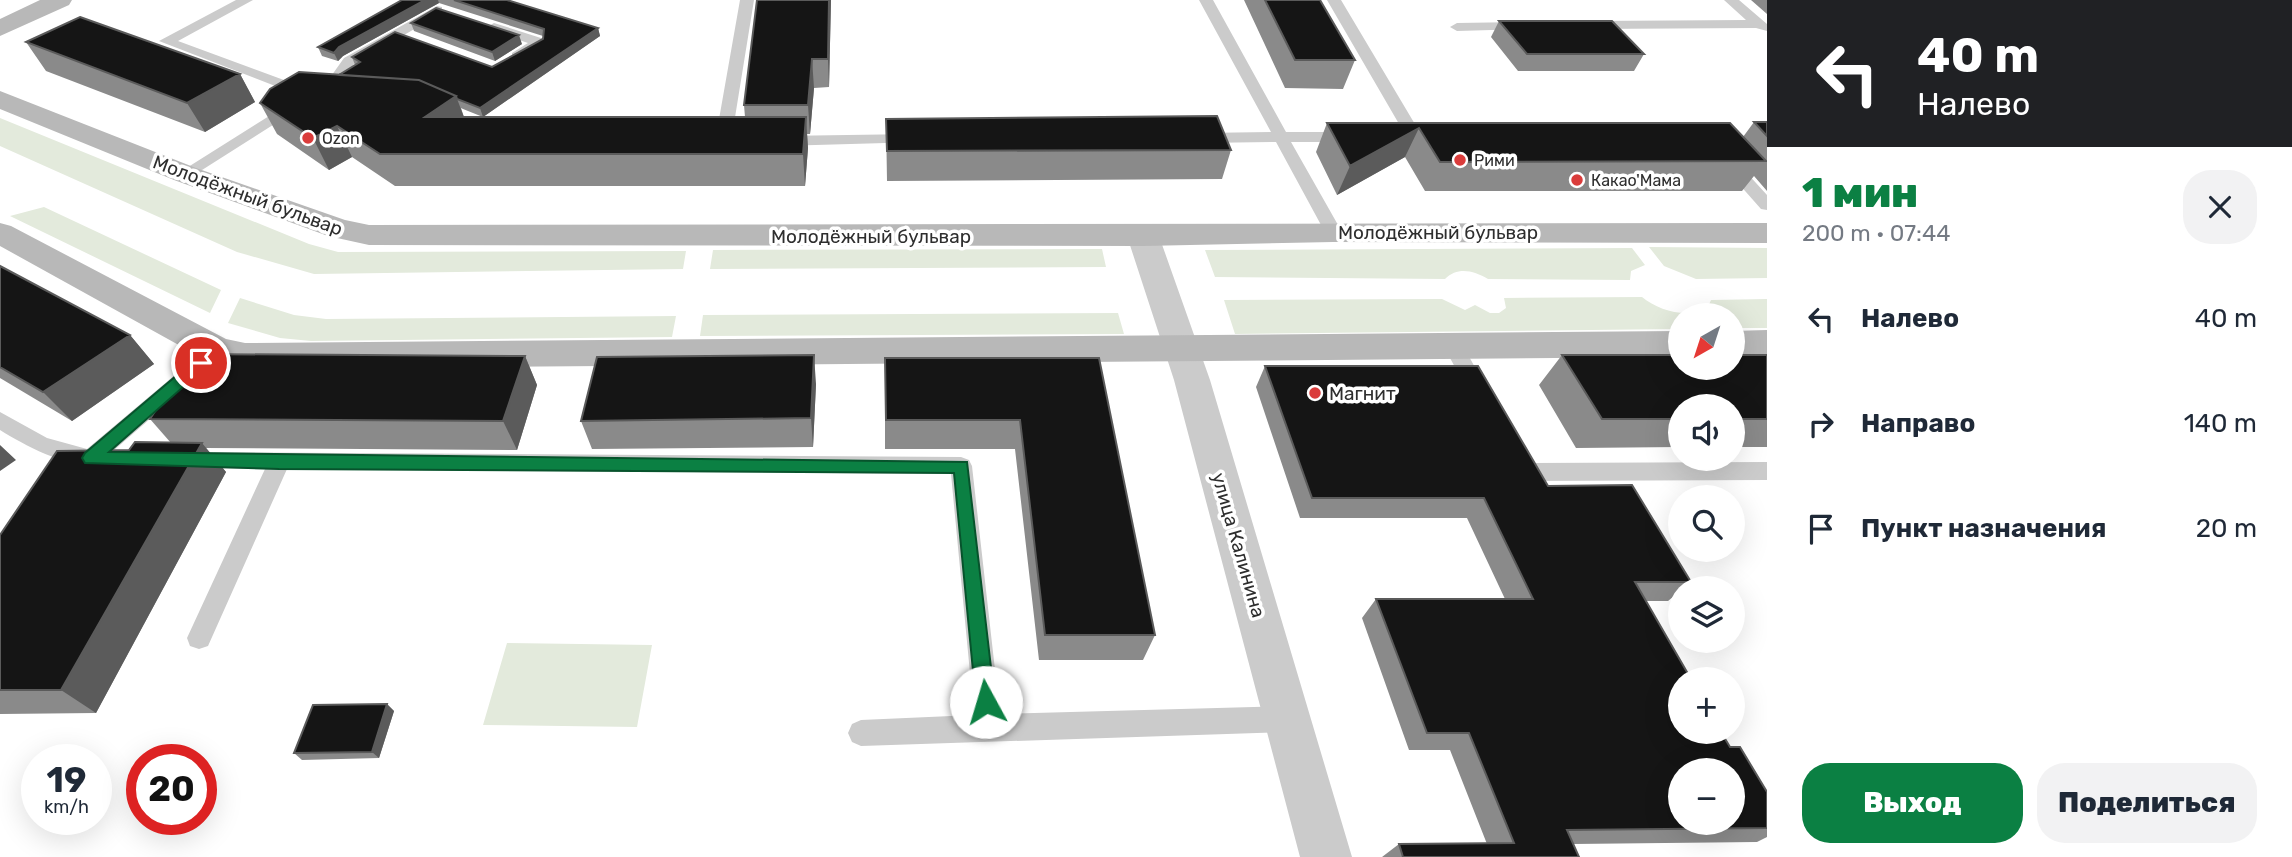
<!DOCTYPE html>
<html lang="ru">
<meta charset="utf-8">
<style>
:root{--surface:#fff;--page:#f2f2f3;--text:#1f2937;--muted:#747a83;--accent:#0b8043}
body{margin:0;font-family:Rubik,sans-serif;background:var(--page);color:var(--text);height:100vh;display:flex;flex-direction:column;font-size:26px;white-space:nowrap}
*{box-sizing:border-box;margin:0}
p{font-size:23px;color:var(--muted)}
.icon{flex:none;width:38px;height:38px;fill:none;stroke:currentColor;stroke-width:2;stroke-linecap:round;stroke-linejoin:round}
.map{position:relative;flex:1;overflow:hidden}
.side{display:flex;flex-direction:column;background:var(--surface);width:525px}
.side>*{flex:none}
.guide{background:#202124;color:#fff;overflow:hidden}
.needle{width:46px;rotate:219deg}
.tools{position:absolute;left:1668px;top:303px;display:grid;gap:14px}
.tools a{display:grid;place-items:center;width:77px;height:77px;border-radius:50%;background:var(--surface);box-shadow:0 7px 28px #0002;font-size:35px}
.speed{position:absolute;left:21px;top:744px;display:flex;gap:14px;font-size:35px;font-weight:700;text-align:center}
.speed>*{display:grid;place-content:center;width:91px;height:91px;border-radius:50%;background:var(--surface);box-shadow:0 7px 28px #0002;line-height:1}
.speed small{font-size:18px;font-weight:400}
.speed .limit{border:10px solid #d22;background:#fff;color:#111}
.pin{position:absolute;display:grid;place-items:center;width:60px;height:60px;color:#fff;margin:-30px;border:4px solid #fff;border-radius:50%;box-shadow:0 2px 7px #0007}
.me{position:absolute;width:77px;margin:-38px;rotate:354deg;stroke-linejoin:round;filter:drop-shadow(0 0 5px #0008)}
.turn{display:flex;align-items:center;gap:24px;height:147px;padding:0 35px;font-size:32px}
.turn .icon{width:91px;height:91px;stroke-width:2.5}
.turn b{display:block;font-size:49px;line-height:60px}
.round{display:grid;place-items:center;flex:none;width:74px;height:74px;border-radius:28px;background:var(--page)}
.headline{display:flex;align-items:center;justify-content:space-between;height:119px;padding:0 35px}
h1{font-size:42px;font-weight:800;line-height:52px;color:var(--accent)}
.action{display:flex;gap:14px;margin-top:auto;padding:14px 35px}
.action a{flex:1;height:80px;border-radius:28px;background:var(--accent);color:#fff;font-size:28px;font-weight:800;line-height:80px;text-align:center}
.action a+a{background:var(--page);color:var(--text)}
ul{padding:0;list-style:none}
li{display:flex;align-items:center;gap:21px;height:105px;padding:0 35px}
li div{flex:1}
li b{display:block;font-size:26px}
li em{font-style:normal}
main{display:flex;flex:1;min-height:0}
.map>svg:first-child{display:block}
</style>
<main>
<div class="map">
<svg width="1767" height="857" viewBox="0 0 1767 857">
<rect width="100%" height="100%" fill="#fff"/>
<path fill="#e3eadc" d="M0,118L309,244L338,252L686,251L683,269L314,274L237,252L0,146Z
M44,207L221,290L210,313L10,216Z
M1649,247L1767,248V278L1696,279L1664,266Z
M1632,248L1645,265L1631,271L1630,280L1488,279C1474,271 1458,266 1445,279L1215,277L1205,250Z
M1102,249L1106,267L710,269L713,250Z
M1642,297C1659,311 1686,318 1707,309L1711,300L1767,299V328H1733L1732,315H1680V329L1235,334L1224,300L1442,299L1465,310L1475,305L1490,313H1499L1506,308L1504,298Z
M240,298L294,315L326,319L676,316L672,337L311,341L280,338L228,323Z
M1118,313L1124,334L700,336L703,315Z
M507,643L652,645L637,727L483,725Z"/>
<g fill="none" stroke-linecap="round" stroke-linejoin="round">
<path fill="#cbcbcb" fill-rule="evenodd" d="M236,0H253L178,41L311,90L313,93L311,96H301L159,41Z
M740,0H754L731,142L723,147L715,142Z
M1199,0H1213L1286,132H1351L1359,137L1351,142H1291L1342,232L1339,236H1327L1276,142L1200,143L1192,138L1200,133L1271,132Z
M1327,0H1341L1422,136L1420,139H1408L1406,136Z
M1724,0H1739L1767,24V31L1756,28L1590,29L1583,25L1590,21L1746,20Z
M437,6L442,7V13L354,64L329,99H319L317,96L344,58Z
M1522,22L1527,23V29L1457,31L1450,27L1457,23Z
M494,23L544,39L546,42L522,59H512V53L528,43L489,30L487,27Z
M293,101L301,106L298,109L191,177L185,179L177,174Z
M915,134L921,136L923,139L921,142L780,146L772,141L780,136Z
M1729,158L1735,160L1767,195V210L1761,209L1723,166L1721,163Z
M1454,340L1461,342L1488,391L1485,396L1478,399L1471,396L1468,391L1444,347L1447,342Z
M189,367L196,369L199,374L196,379L113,451L119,458L116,464C80,475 29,448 0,430V412L47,438L87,449L182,369Z
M189,452L961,457L969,460L972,466L1000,714L1289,706L1298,710L1302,719L1298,728L1289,732L861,746L852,742L848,733L852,724L861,720L974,715L951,474L287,469L208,646L199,649L190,646L187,638L265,469L189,468L181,466L178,460L181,454Z
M1519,452L1527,455L1531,463L1767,462V480L1525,481L1517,478L1508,461L1511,455Z"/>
<path fill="#cbcbcb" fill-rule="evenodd" d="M1143,226L1154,229L1159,236L1210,380L1352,857H1300L1174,380L1127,236L1132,229Z"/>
<path fill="#b8b8b8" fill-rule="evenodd" d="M40,0H72L69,5L0,36V19Z
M0,91L196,168L345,220L369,225L1767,223V243L1333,242L1143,246L369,245L328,236L174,180L0,109Z
M0,223L11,226L226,339L245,343L1680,331V357L245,369L204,359L0,246Z
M1767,330V356L1732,357V331Z"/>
</g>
<path fill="#8a8a8a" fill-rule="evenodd" d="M402,0H507L598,28L600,36L483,117H745L744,105L757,0H831L829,87L814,88L810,134H807L808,148L805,186H395L352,157L329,170L277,134L260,103L339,75L355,65L352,57L492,67L543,39V36L439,3L343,56L338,61L322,56L318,47ZM461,108L463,109L483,117H464Z
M1244,0H1320L1355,60L1343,89L1285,88Z
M1751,0H1767V14Z
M1499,21L1644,54L1634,71H1518L1491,37Z
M411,23L522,44L495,61L414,31Z
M26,42L240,74L255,102L205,132L46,71Z
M886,119L1231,150L1222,179L887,181Z
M1754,122H1767V191L1754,176L1742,191H1425L1405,157L1337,195L1316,152L1327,123L1743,137Z
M0,266L130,335L154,364L72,421L0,378Z
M1562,355H1767V447H1732V406H1680V447L1576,448L1539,385Z
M525,356L537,385L517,450L206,448L226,472L96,713L0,714V535L129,450L171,443L150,419Z
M885,358H1099L1155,635L1143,660H1039L1015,449H885Z
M1265,366L1548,486L1691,582L1684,588H1680V591L1668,601H1646L1730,747L1767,792V837L1757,842L1573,844L1579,857H1382L1399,844H1487L1450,750H1409L1362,618L1376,599H1505L1467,518H1300L1256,387Z
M816,384L813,447L592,449L581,421Z
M387,704L394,711L379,758L302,760L294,753Z"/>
<path fill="#5b5b5b" d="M425,0H438L439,3L343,56L338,61L334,53L339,47Z
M829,0H831L829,87L828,59Z
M598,28L600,36L483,117L480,108Z
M519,35L522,44L495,61L492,52Z
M812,59L814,88L810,134L808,105Z
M240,74L255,102L205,132L187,103Z
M456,96L468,128L425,117Z
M806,117L808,148L805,186L803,154Z
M337,126L352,157L329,170L313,138Z
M1419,128L1405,157L1337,195L1350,166Z
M130,335L154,364L72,421L43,392Z
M814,355L816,384L813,447L811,418Z
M525,356L537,385L517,450L503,421Z
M202,443L226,472L96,713L61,690Z
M0,445L16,460L0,471Z
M387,704L394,711L379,758L372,752Z"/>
<path fill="#151515" stroke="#5b5b5b" stroke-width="2" fill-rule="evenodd" d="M402,0H425L339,47L334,53L318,47Z
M454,0H507L598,28L480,108L457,99L456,96L419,80L339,75L360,62L352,57L395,32L492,67L543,39L544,29Z
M757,0H829L828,59H812L808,105H744Z
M1265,0H1320L1355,60H1295Z
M436,8L519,35L492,52L411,23Z
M80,17L240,74L187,103L26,42Z
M1499,21H1612L1644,54H1527Z
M299,72L419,80L456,96L425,117H806L803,154H380L337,126L313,138L260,103L270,89Z
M1217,116L1231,150L887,151L886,119Z
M1754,122H1767V136Z
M1327,123H1730L1766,161L1440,162L1419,128L1350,166Z
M0,266L130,335L43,392L0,367Z
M192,354L525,356L503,421L150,419Z
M814,355L811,418L581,421L597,357Z
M1562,355H1680V368H1732V355H1767V419H1732V406H1680V419H1602Z
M885,358H1099L1155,635H1045L1020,420H886Z
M1265,366H1478L1548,486L1632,485L1691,582H1635L1691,679H1680V732H1721L1730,747H1740L1767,792V828L1567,830L1579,857H1403L1399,844L1514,843L1469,733H1427L1376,599H1533L1484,498H1312ZM1680,770H1732V822H1680Z
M135,442L202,443L61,690H0V535L57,451L129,450Z
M387,704L372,752L294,753L313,705Z"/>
<path fill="#0b8043" stroke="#07532c" stroke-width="2" d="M201,358L208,363L206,367L109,452L967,462L995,702L993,709L986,712L979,709L976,702L954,473L279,469L85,463L82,458L85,453L196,359Z"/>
<g fill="#da3c3b" stroke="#fff" stroke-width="2.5">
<circle cx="308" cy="138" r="7"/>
<circle cx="1460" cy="160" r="7"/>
<circle cx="1577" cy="180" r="7"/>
<circle cx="1315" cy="393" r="7"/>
</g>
<g text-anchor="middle" stroke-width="7" stroke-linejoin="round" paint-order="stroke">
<g font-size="16" fill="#2e2e2e" stroke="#fff" text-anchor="start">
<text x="322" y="144">Ozon</text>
<text x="1474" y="166">Рими</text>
<text x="1591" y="186">Какао'Мама</text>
</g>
<g font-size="19" fill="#2e2e2e" stroke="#fff">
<text transform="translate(248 195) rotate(20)" y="7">Молодёжный бульвар</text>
<text x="1438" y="239">Молодёжный бульвар</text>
<text x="871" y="243">Молодёжный бульвар</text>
<text transform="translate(1239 545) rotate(74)" y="7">улица Калинина</text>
</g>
<g font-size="19" fill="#2e2e2e" stroke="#fff" text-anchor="start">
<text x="1329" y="400">Магнит</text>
</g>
</g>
</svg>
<div class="tools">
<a><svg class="needle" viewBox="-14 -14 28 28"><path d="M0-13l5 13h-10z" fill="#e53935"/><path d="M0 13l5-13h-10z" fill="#747a83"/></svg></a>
<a><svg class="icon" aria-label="sound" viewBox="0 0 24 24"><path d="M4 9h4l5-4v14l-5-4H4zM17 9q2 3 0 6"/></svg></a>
<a><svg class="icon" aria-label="search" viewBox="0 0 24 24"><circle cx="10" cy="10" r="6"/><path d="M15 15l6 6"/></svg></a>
<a><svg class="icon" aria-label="layers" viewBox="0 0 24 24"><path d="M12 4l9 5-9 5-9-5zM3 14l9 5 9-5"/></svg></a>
<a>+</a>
<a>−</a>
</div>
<div class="speed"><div>19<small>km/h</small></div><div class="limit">20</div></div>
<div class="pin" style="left:201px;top:363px;background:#d93025"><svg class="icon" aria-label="arrive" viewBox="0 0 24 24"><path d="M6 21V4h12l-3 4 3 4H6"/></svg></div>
<svg class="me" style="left:986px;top:702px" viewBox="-20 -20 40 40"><circle r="19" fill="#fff"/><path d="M0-13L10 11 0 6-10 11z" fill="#0b8043"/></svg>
</div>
<section class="side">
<div class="guide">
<div class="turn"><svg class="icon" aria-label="left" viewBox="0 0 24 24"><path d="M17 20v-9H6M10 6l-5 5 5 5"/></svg><div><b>40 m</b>Налево</div></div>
</div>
<div class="headline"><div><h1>1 мин</h1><p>200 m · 07:44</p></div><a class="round"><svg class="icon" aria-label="close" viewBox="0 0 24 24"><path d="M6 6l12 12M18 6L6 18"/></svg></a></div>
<ul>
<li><svg class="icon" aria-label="left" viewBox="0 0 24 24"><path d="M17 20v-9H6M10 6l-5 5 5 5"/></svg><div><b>Налево</b></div><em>40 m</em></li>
<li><svg class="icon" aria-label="right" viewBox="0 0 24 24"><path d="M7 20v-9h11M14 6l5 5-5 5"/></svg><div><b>Направо</b></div><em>140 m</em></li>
<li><svg class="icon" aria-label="arrive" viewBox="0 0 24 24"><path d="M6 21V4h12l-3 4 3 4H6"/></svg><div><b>Пункт назначения</b></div><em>20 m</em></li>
</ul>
<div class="action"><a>Выход</a><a>Поделиться</a></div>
</section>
</main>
